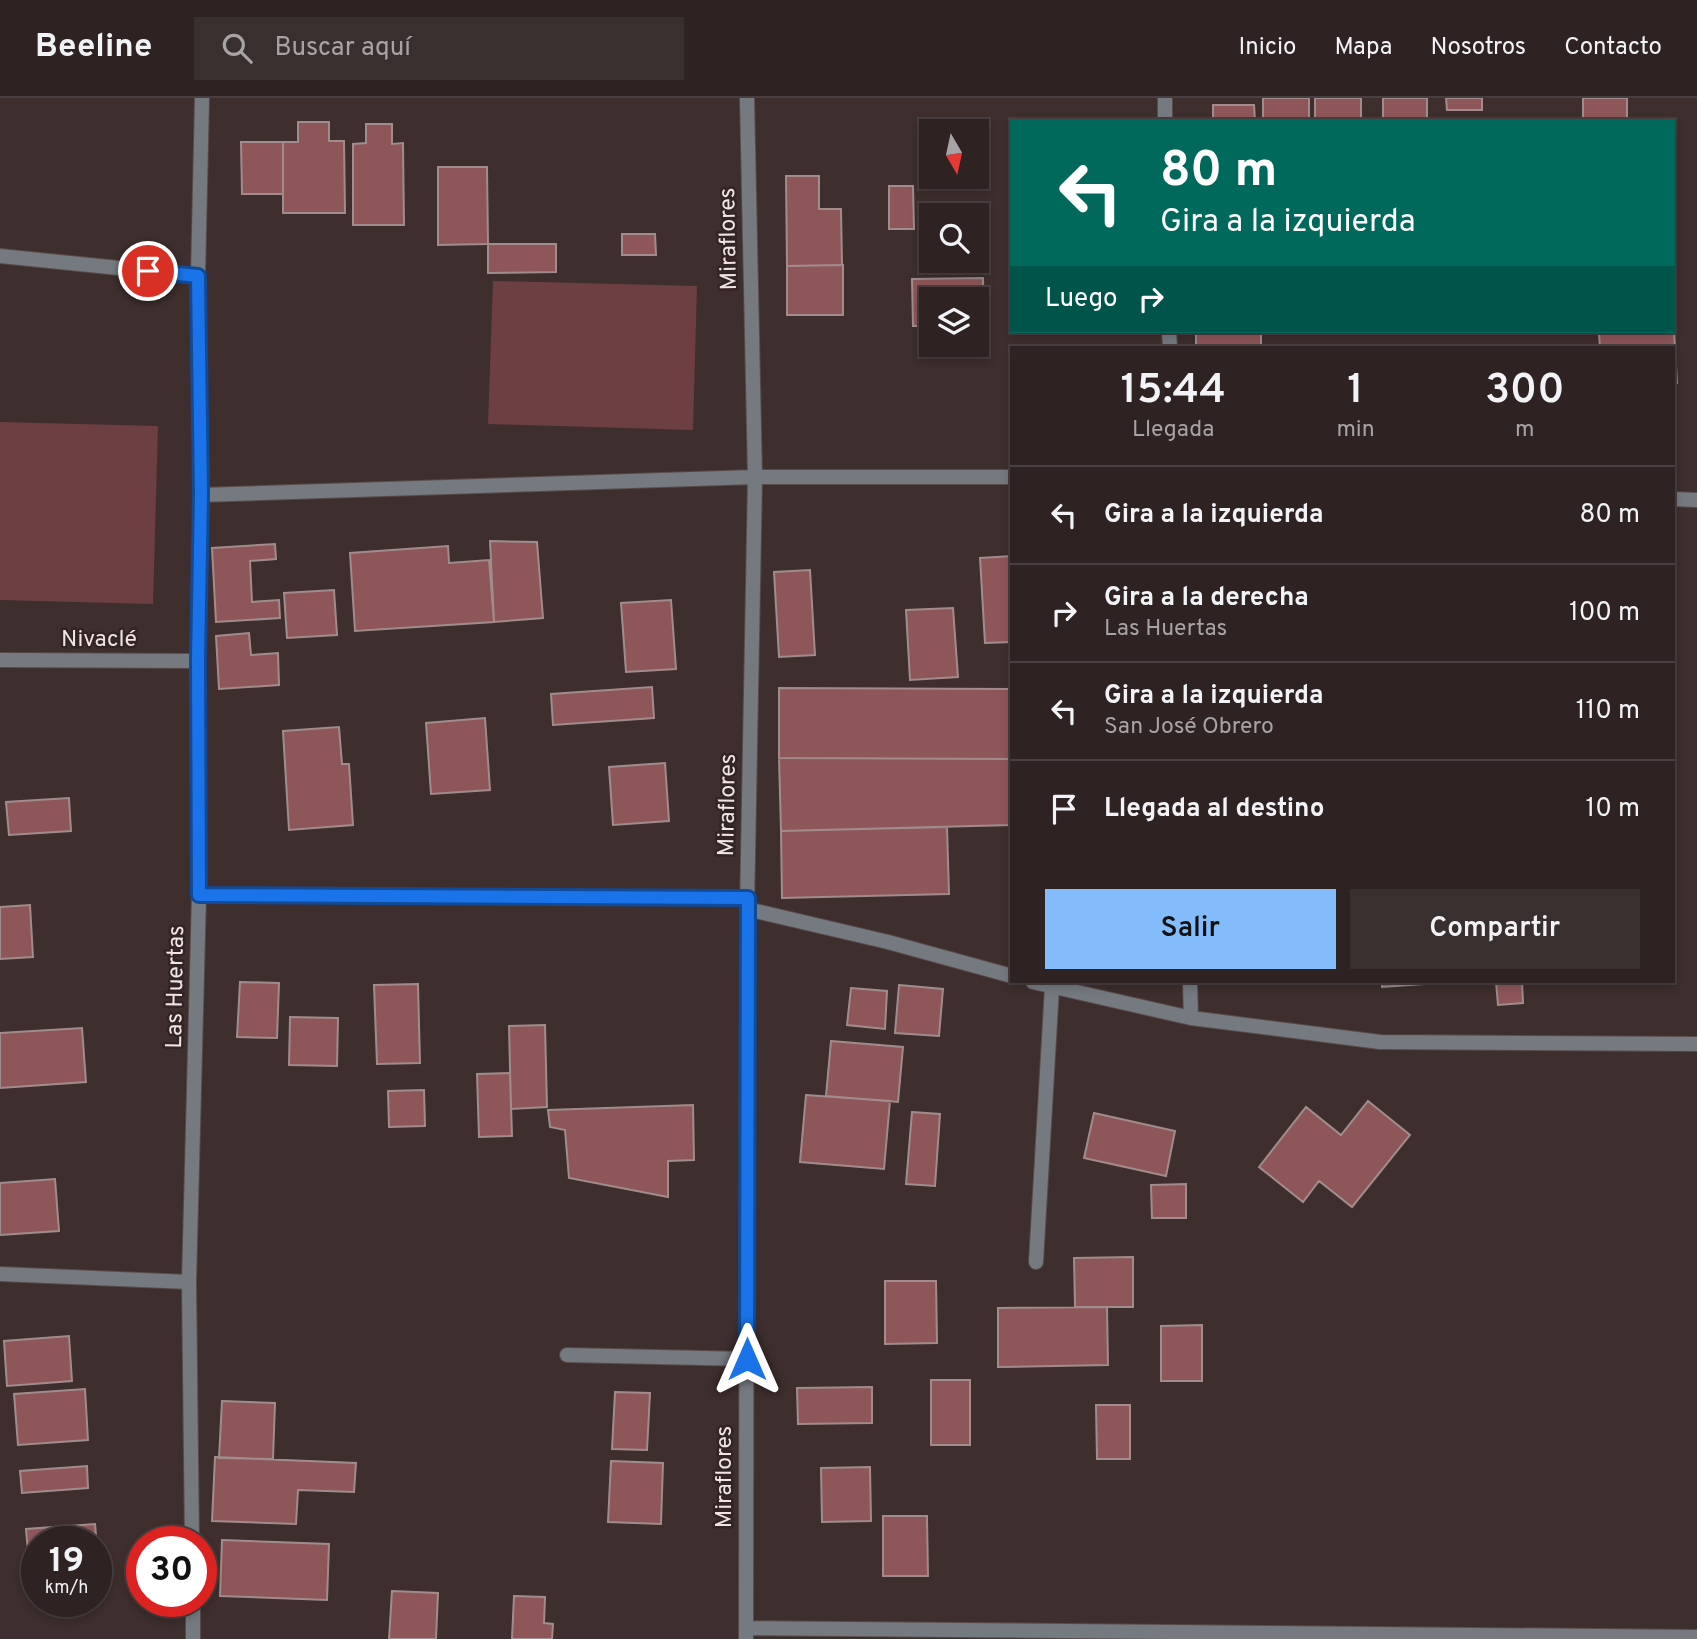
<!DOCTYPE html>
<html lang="es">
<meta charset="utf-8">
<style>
:root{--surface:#2e2222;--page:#3a2f2f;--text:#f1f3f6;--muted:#a7a4a5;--line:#493f40;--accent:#84bcfb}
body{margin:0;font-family:Overpass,sans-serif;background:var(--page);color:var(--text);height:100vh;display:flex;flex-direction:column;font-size:26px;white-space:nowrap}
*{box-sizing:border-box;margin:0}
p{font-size:23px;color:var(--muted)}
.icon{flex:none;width:38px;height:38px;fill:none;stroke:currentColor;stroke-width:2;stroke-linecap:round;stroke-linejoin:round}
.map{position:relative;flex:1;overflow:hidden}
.panel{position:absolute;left:1010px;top:248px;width:665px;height:637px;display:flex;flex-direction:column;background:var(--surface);border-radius:0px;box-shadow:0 4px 10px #0003,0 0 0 2px var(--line)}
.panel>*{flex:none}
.hud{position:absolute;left:1010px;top:21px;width:665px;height:214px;border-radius:0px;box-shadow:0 4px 10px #0003,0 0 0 2px var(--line);background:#00695c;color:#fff;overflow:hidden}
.needle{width:46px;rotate:171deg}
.tools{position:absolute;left:919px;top:21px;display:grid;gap:14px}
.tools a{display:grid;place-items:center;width:70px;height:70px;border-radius:0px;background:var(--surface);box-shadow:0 4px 10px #0003,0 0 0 2px var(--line);font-size:35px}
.speed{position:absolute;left:21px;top:1428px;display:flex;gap:14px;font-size:35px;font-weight:700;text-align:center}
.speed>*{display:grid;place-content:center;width:91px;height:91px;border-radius:50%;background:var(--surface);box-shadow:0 4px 10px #0003,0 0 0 2px var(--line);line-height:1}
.speed small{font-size:18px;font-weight:400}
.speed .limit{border:10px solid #d22;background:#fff;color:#111}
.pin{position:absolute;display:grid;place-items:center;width:60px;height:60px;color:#fff;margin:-30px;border:4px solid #fff;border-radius:50%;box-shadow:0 2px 7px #0007}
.me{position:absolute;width:77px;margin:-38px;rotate:0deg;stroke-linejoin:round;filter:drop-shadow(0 0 5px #0008)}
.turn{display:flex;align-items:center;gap:24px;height:147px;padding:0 35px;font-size:32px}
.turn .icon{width:91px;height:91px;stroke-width:2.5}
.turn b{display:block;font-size:49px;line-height:60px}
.then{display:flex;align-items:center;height:66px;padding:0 35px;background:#0003;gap:14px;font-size:26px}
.eta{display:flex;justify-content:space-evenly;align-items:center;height:119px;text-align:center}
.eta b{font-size:42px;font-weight:600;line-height:49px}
.primary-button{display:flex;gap:14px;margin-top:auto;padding:14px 35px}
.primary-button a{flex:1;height:80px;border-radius:0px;background:var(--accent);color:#111;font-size:28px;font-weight:600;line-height:80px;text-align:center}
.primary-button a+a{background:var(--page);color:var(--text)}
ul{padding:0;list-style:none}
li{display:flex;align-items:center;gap:21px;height:98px;padding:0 35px;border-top:2px solid var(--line)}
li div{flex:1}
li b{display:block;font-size:26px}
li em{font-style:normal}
header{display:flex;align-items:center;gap:42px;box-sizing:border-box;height:98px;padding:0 35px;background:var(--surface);border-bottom:2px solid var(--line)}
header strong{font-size:33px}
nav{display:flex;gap:38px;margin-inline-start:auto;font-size:24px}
.search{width:490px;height:63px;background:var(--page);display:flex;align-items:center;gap:18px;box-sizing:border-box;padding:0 24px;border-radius:0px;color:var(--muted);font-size:26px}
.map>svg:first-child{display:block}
</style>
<header>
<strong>Beeline</strong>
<div class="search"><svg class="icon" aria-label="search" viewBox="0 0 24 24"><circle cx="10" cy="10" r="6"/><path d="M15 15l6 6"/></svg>Buscar aquí</div>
<nav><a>Inicio</a><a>Mapa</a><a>Nosotros</a><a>Contacto</a></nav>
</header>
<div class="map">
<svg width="1697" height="1541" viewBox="0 0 1697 1541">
<rect width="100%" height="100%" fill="#3e2e2e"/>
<path fill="#6e3f42" d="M493,183L697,188L693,332L488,326Z
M0,324L158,328L153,506L0,502Z"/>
<path fill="#8e5659" stroke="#a08c8d" stroke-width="2" d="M1263,0H1309V23H1263Z
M1315,0H1361V23H1315Z
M1383,0H1427V23H1383Z
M1446,0H1482V12H1447Z
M1583,0H1627V23H1583Z
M1213,7H1254L1255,23H1213Z
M298,24H329V43H344L345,115H283V44H298Z
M366,26H392V46L403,45L404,127H353V46L366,45Z
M926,35H931V79H971V85H926Z
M241,44H283V96H242Z
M438,69H487L488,146L438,147Z
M786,78H819V111H841L842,167L787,168Z
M889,88H913L914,131H889Z
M622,136H655L656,157H622Z
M488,146H556V174L488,175Z
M843,167V217H787V168Z
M983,180L984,227H976V201H931V228H913L912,181Z
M1674,232L1677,285L1673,286V250H1600L1599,236Z
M1196,233H1261V250H1196Z
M490,443L537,444L543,520L494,524Z
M275,446L276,461L250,463L252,504L279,502L280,520L216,524L212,450Z
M448,448L449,465L489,462L494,524L355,533L350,455Z
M1012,458V544L985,545L980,460Z
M810,472L815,557L779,559L774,474Z
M334,492L337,537L287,540L284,495Z
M671,502L676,571L626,574L621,505Z
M953,510L958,579L910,582L906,512Z
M249,535L251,557L278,555L279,587L219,591L216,538Z
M652,589L654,620L553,627L551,596Z
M779,590L1012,591V661L779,660Z
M485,620L490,692L431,696L426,625Z
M339,629L342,666H349L353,727L289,732L283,633Z
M779,660L1012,661V727L781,733Z
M665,665L669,723L613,727L609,669Z
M69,700L71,733L9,737L6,704Z
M947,729L949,796L782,800L781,733Z
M30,807L33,859L0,861V809Z
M240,884L279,885L277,940L237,939Z
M1382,884H1424V886L1382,889Z
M1496,884H1522L1523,905L1498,907Z
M418,886L420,965L377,966L374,887Z
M899,887L943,891L939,938L895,935Z
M851,890L887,893L885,931L847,927Z
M290,919L338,920L337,968L289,967Z
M545,927L547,1009L511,1011L509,928Z
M82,930L86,984L0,990V935Z
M831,943L903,949L898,1004L826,998Z
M510,975L512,1038L479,1039L477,976Z
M424,992L425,1028L389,1029L388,993Z
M806,997L890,1003L884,1071L800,1064Z
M1368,1003L1410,1037L1352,1109L1319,1083L1303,1104L1259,1069L1306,1009L1341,1037Z
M693,1007L694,1062L668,1063V1099L569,1080L565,1032L550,1029L548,1012Z
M912,1014L940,1016L935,1088L906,1086Z
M1094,1015L1175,1033L1166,1078L1084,1060Z
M55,1081L59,1133L0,1137V1085Z
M1186,1086V1120H1152L1151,1087Z
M1133,1159V1209H1075L1074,1160Z
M885,1183H936L937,1245L885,1246Z
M1107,1209L1108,1267L998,1269V1210Z
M1202,1227V1283H1161V1228Z
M69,1238L72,1283L7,1288L4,1243Z
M931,1282H970V1347H931Z
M872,1289V1325L798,1326L797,1290Z
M85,1291L88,1342L18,1347L14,1296Z
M615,1294L650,1295L647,1352L612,1351Z
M222,1303L275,1305L273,1361L219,1360Z
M1096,1307H1130V1361H1097Z
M215,1359L356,1365L354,1394L298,1392L296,1426L212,1423Z
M611,1363L663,1365L661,1426L608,1424Z
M87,1368L88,1390L22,1395L20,1373Z
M870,1369L871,1423L822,1424L821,1370Z
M883,1418H927L928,1478H883Z
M95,1426L98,1461H96V1444H37V1465L29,1466L26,1431Z
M222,1442L329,1446L327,1502L220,1498Z
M392,1493L438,1495L436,1541H389Z
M514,1498L545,1499L544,1525L553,1526L552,1541H512Z"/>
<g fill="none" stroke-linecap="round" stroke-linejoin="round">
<defs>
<path id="lane" d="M567,1257L747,1261"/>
<path id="street" d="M1165,0V23
M0,158L198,178
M1169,233L1170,250
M201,397L755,379H1012
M1673,401L1697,402
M0,562L198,563
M199,797L748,800
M747,811L888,844L1012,878
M1033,884L1191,920L1380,944L1697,946
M1190,884L1191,920
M1036,1164L1052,889
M0,1176L189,1184
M192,1444L189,1184L199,797L198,563L201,397L198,178L202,0
M193,1503V1541
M746,1530L1697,1539
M746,1541L747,811L755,379L747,0"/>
</defs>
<use href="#lane" stroke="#5a4b4b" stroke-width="16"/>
<use href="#street" stroke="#5a4b4b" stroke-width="16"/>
<use href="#lane" stroke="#757a80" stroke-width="14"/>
<use href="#street" stroke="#757a80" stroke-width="14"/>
</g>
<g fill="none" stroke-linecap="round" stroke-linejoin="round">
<defs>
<path id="route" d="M148,173L198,178L201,397L198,562L199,797L748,800L747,1261"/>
</defs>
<use href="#route" stroke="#114b97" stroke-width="18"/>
<use href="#route" stroke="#1a73e8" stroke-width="12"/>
</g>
<g text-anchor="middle" stroke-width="5" stroke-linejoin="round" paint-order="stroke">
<g font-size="23" fill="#f0e5e5" stroke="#332425">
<text transform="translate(727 141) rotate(-91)" y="8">Miraflores</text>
<text x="99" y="548">Nivaclé</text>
<text transform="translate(726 707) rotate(-89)" y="8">Miraflores</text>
<text transform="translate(174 889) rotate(-89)" y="8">Las Huertas</text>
<text transform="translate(723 1379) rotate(-90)" y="8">Miraflores</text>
</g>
</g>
</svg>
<div class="tools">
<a><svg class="needle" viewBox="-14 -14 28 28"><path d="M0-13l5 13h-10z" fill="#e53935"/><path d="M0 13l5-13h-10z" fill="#a7a4a5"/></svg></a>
<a><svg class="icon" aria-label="search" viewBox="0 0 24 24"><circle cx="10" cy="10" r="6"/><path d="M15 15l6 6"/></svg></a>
<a><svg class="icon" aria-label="layers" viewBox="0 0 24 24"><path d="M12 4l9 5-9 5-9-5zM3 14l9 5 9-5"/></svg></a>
</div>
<div class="speed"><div>19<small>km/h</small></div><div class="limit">30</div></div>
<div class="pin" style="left:148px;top:173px;background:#d93025"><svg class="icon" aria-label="arrive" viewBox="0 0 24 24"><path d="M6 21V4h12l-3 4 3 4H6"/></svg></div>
<svg class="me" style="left:747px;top:1261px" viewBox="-20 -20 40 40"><path d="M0-17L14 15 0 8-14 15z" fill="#1a73e8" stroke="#fff" stroke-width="4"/></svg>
<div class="hud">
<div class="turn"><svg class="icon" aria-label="left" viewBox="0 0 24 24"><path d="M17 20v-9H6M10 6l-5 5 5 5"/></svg><div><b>80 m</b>Gira a la izquierda</div></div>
<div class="then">Luego<svg class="icon" aria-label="right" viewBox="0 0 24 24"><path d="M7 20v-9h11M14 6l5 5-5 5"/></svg></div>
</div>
<section class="panel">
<div class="eta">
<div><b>15:44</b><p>Llegada</p></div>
<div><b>1</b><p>min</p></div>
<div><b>300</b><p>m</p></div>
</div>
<ul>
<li><svg class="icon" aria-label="left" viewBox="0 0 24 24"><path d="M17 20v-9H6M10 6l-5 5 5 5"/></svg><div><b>Gira a la izquierda</b></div><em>80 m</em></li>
<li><svg class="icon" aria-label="right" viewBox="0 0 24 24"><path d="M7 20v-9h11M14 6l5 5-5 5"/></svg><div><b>Gira a la derecha</b><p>Las Huertas</p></div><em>100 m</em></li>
<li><svg class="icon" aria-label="left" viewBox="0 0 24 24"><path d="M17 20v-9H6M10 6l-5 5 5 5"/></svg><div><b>Gira a la izquierda</b><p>San José Obrero</p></div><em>110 m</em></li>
<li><svg class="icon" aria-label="arrive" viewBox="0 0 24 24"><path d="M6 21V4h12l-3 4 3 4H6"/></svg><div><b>Llegada al destino</b></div><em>10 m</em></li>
</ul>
<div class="primary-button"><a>Salir</a><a>Compartir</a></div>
</section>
</div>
